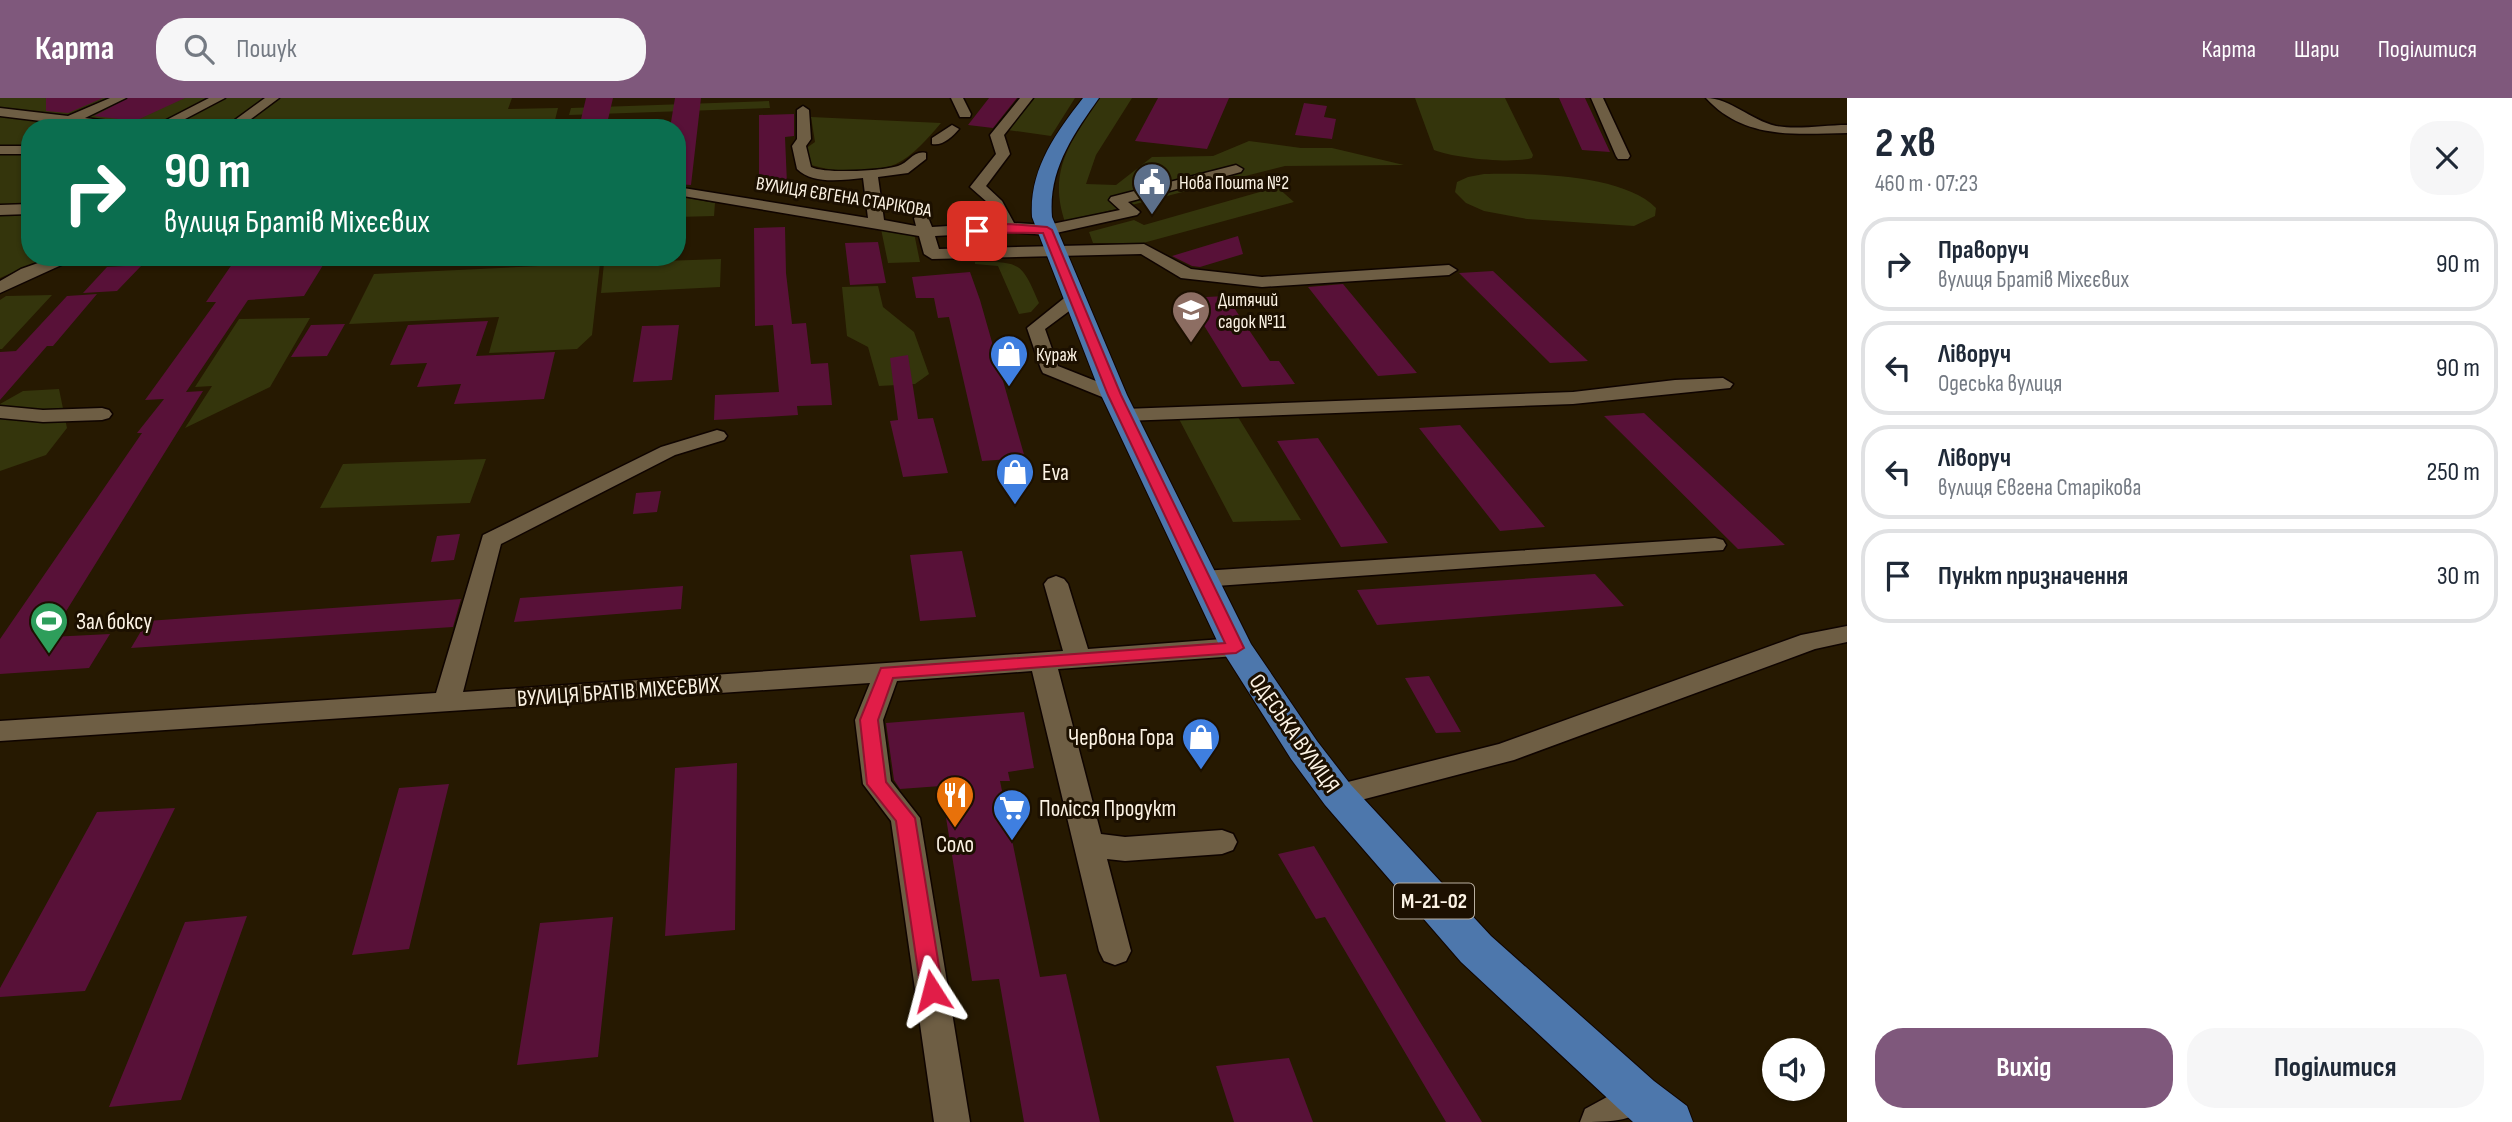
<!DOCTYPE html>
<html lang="uk">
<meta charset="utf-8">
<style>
:root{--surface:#fff;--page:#f6f6f7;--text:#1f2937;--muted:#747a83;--line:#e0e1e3;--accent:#7f587c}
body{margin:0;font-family:"Sofia Sans Condensed",sans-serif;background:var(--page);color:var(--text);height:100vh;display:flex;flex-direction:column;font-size:26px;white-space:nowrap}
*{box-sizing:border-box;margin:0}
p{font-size:23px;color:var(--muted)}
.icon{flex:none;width:38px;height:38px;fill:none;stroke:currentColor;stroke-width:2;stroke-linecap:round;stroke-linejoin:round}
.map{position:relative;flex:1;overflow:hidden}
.details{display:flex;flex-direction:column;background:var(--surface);width:665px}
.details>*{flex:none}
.top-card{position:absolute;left:21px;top:21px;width:665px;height:147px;border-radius:28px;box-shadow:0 2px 5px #0004;background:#0b6e4f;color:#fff;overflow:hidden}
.tools{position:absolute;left:1762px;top:940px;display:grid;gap:14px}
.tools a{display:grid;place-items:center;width:63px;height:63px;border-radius:50%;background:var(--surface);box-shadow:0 2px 5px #0004;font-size:35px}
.pin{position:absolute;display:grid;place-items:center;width:60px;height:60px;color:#fff;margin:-30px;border-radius:14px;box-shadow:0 4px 10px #0006}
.me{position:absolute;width:77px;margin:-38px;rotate:351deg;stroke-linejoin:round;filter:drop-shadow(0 0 5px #0008)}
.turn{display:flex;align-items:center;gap:24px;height:147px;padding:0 28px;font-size:32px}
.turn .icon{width:91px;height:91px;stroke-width:2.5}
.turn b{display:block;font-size:49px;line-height:60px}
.round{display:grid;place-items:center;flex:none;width:74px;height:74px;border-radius:28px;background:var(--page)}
.summary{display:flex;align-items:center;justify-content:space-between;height:119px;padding:0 28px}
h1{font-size:42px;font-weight:700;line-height:52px}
.action{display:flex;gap:14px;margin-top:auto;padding:14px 28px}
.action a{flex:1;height:80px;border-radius:28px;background:var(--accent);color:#fff;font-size:28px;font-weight:700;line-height:80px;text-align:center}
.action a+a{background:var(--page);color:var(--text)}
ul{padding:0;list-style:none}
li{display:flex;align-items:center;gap:21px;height:94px;margin:0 14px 10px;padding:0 14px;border:4px solid var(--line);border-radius:28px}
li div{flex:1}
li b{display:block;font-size:26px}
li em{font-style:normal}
header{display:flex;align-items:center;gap:42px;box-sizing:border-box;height:98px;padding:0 35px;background:var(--accent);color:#fff}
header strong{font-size:33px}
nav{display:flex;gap:38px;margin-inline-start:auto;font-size:24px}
.search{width:490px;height:63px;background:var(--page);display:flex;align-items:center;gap:18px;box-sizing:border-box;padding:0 24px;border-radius:28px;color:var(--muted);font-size:26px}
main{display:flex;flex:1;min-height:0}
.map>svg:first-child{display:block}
</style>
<header>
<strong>Карта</strong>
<div class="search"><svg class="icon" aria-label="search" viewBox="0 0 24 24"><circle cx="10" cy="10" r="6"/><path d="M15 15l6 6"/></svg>Пошук</div>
<nav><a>Карта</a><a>Шари</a><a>Поділитися</a></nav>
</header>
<main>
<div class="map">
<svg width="1847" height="1024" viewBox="0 0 1847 1024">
<rect width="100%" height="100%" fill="#261901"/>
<path fill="#34350c" d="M0,0H512L508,11L558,10L553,30H30V159H49L0,180Z
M1022,0H1075L1051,38L1001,31Z
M1100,0H1132L1096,57L1086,86L1116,87L1152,59L1213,58L1249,43L1301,50H1332L1404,67L1285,68L1065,124C1047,72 1072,42 1100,0Z
M1415,0H1505L1533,57L1532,60C1512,66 1453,60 1434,52Z
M769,3L770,10L569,17L571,10Z
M811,19L941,25C929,39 913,58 896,66C871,76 833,75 809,66L805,51L815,44Z
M1484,76C1531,75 1623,76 1656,110L1655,118L1634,128L1527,121L1484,113L1466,105L1455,94L1457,84L1468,79Z
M1277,89L1294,104L1143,145H1093L1089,134L1134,122L1144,127Z
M677,98L715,105L714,118L677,119Z
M881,131L914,135L920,164L888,165Z
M721,161L720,189L601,195L604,165Z
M975,164C1020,164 1021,163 1039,205L1031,214L1019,216L998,168L975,166Z
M600,165L592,237L577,251L489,255L499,219L349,226L374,176Z
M878,188L883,209L914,234L929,276L915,286L879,288L868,249L847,238L842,189Z
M52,197L2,251H0V202L6,198Z
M310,220L270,289L185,330L212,288L195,289L239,221Z
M59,291L67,330L46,357L0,373V306L23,293Z
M1238,319L1301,422L1233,424L1179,321Z
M486,361L470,405L320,410L343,366Z"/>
<path fill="#581138" d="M46,0H103L68,15L46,13Z
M128,0H185L135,23L94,18Z
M586,0H613L606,30H579Z
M675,0H701L691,87L677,86V30H670Z
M989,0H1017L993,30L968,27Z
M1158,0H1229L1207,51L1135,43Z
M1559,0H1585L1610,54L1582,52Z
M1304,5L1327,8L1324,19L1336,21L1332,41L1295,37Z
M794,16V38L785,39L787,86L759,87V17Z
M785,129L786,175L792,226L806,225L811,266L828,265L832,307L797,308L798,317L714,322L715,297L779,294L773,227L755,228L754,130Z
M1238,138L1243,156L1200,169L1192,168L1172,158Z
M878,144L886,185L850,187L845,145Z
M237,159H328L304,198L248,202L186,294L203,293L50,539L110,536L89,570L0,576V541L142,335H137L164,301L145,302L216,204H206Z
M142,167L117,193L83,195L107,169Z
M1493,173L1588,263L1550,265L1459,175Z
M970,174L980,202L1025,360L982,363L949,219L938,220L934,200H916L912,179Z
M1343,186L1417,275L1378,278L1308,189Z
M97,196L53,248H47L0,302V254L16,253L67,198Z
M1226,198L1270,263H1279L1295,286L1242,289L1187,200Z
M488,223L476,258L555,254L544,301L454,306L461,286L417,289L427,265L390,267L408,227Z
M345,226L327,258L291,259L311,227Z
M679,227L672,282L633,284L642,228Z
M908,257L918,321L933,320L948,375L903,379L890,323L898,322L890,260Z
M1644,315L1785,447L1738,451L1604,318Z
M1460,327L1545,429L1500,433L1419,330Z
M1318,340L1388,445L1341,449L1277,343Z
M661,393L657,414L633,416L636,395Z
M460,436L454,462L431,464L437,438Z
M962,453L976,519L920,523L910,457Z
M1595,476L1624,508L1377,527L1357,492Z
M683,488L681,511L514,524L520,500Z
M461,501L453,529L131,550L147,523Z
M1429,578L1461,634L1436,635L1405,580Z
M1024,614L1034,670L1008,674L1010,683H1000L1040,879L1066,876L1100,1024H1024L999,881L972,883L941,688L900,691L894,682L886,625Z
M737,665L735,832L665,838L675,670Z
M449,686L409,851L352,857L399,690Z
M175,710L85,893L0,899V890L97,714Z
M1314,748L1420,924L1482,1024H1446L1325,819L1316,821L1278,756Z
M247,818L181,1002L109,1009L185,824Z
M613,819L598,959L517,967L540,825Z
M1289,960L1313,1024H1234L1216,968Z"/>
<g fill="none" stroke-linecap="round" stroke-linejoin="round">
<defs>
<path id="minor" d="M110,0H126L85,20L133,26L139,30H98L0,18V10L68,18Z
M209,0H225L168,30H151Z
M265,0H279L239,30H224Z
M951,0H963L971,16L970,19H960Z
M1020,0H1033L1004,37L1010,56L986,88L1002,103L1014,125L1047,127L1120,112L1109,102L1111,99L1236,67L1243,71L1241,74L1128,104L1140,114L1137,117L1047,137L1008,134L935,138L939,151L1144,146L1191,171L1262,179L1449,167L1457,172L1449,177L1262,189L1181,180L1141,156L932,161L924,156L919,138L677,97V89L868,120L863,80C843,82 813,87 797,71L792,48L797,41V12L803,8L809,12L811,41L806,48L811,69C825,76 882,73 898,68C909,65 913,52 926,55V61L908,75L878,79L884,122L916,128L914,120L922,115L927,117L932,129L998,125L987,104L970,89L996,56L990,37Z
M1591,0H1603L1630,58L1628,61H1618L1616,58Z
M1706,0C1730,0 1750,22 1776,28C1797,32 1825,27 1847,27V35C1796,36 1744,42 1706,0Z
M952,27L959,31C952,39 943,48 932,46V40Z
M0,48H30V56H0Z
M30,106V116L0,117V107Z
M55,159H79L0,195V183L21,171Z
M1074,196L1080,197L1083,201L1080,205L1045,231L1058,268L1121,293L1124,297L1121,301H1107L1043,275L1041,271L1027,230L1068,197Z
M1723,280L1733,286L1730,290L1573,306L1124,323L1117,321L1114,317L1117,313L1124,311L1573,294L1675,282Z
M0,308L43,312L102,310L109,312L112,316L109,320L102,322L43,324L0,320Z
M717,332L724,334L727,338L724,342L675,357L501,446L463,594L1063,553L1044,486L1048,481L1056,478L1064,481L1068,486L1088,551L1236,540L1245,543L1249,549L1245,555L1236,558L1058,571L1101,736L1125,739L1222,732L1233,736L1237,744L1233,752L1222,756L1125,763L1107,761L1131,853L1126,863L1115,867L1104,863L1099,853L1032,573L897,583L883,622L891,683L920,720L970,1024H934L891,723L863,686L855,622L870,585L0,643V623L436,595L483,437L661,349Z
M1715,440L1723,442L1726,447L1723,452L1202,489L1194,486L1190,481L1194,476L1202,473Z
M1847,528V544L1815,551L1514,662L1338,708L1328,705L1324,697L1328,689L1499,646L1801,537Z
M1638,982L1651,987L1656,999C1642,1024 1609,1024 1580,1024L1585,1011Z"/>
<path id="major" d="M1083,0H1099C1073,37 1048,72 1052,119L1127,297L1251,546L1317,643L1351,687L1491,838L1654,983L1687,1008L1693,1024H1633L1461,864L1325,707L1291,661L1220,549L1101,297L1032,119C1029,72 1055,36 1083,0Z"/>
</defs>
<use href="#minor" stroke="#0f0400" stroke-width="3"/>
<use href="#major" stroke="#0f0400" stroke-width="2"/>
<use href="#minor" fill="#6e5e44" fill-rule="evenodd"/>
<use href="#major" fill="#4d77ac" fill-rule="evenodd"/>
</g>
<path fill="#e11d48" stroke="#92132f" stroke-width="2" d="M1008,126L1047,129L1052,132L1121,297L1244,550L1236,555L893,580L878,622L886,684L915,720L943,893L940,900L932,903L924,900L921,893L896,723L867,686L860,622L881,570L1225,545L1108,297L1043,135C1030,134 978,136 972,133L977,130Z"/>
<defs>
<symbol id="civic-pin" viewBox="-11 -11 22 30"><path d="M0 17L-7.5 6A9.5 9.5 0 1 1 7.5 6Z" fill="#5c6f8a" stroke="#1c1000"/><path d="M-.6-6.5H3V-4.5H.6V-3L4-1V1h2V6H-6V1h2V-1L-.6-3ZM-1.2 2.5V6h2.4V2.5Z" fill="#fff"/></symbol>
<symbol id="school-pin" viewBox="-11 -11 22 30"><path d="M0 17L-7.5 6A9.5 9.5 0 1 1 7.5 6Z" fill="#8d6e63" stroke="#1c1000"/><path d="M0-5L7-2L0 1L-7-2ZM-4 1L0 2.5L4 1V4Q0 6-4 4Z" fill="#fff"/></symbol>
<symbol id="shop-pin" viewBox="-11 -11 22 30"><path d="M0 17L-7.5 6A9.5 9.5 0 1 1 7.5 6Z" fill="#3f7fe0" stroke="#1c1000"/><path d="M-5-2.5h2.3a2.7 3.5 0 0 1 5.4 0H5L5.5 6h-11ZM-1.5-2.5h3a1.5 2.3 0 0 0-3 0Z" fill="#fff"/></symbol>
<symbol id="stadium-pin" viewBox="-11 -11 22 30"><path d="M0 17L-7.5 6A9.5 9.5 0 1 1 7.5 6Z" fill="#2e9e5b" stroke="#1c1000"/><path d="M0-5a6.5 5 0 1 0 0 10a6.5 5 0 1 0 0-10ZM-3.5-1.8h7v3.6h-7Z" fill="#fff"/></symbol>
<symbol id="restaurant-pin" viewBox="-11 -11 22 30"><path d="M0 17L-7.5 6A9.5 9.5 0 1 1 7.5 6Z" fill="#e8710a" stroke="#1c1000"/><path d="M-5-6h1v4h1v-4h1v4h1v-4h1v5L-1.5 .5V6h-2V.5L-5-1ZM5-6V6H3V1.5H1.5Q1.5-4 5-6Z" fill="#fff"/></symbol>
<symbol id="supermarket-pin" viewBox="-11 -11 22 30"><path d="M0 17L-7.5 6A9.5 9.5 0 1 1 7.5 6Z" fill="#3f7fe0" stroke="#1c1000"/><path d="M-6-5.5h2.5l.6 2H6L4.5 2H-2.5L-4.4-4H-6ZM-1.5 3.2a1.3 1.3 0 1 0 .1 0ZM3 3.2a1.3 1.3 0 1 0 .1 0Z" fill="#fff"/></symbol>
</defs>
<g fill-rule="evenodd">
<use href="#civic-pin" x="1130" y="62" width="44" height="60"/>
<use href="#school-pin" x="1169" y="190" width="44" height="60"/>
<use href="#shop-pin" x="987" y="234" width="44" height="60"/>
<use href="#shop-pin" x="993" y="352" width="44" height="60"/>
<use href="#stadium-pin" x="27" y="501" width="44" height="60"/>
<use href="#shop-pin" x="1179" y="617" width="44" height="60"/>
<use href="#restaurant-pin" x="933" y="675" width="44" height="60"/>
<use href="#supermarket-pin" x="990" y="688" width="44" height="60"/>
</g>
<g text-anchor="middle" stroke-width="6" stroke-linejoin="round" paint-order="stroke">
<g font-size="19" fill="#fcf3e4" stroke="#1c1000" text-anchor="start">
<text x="1179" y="91">Нова Пошта №2</text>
<text x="1218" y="208">Дитячий<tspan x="1218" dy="22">садок №11</tspan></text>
<text x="1036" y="263">Кураж</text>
</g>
<g font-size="19" fill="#fcf3e4" stroke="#1c1000">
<text transform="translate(844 98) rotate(9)" y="7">ВУЛИЦЯ ЄВГЕНА СТАРІКОВА</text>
</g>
<rect fill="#1c1000" stroke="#b9afa0" stroke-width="2" x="1394" y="785.5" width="80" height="35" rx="5"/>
<g font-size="21" font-weight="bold" fill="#fcf3e4">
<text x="1434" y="810">М-21-02</text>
</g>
<g font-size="23" fill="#fcf3e4" stroke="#1c1000" text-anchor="start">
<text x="1042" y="382">Eva</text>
<text x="76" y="531">Зал боксу</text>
<text x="1174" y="647" text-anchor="end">Червона Гора</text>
<text x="1039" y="718">Полісся Продукт</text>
<text x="955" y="754" text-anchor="middle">Соло</text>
</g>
<g font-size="23" fill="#fcf3e4" stroke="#1c1000">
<text transform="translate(618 593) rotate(-4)" y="8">ВУЛИЦЯ БРАТІВ МІХЄЄВИХ</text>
<text transform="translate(1295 635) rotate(55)" y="8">ОДЕСЬКА ВУЛИЦЯ</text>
</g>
</g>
</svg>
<div class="tools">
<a><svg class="icon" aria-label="sound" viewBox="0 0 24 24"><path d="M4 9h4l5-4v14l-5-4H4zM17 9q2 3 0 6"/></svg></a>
</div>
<div class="pin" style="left:977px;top:133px;background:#d93025"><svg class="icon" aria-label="arrive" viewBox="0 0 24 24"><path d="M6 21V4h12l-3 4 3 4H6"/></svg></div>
<svg class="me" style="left:932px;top:893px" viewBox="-20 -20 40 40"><path d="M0-17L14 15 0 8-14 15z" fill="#e11d48" stroke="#fff" stroke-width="4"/></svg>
<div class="top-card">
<div class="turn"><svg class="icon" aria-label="right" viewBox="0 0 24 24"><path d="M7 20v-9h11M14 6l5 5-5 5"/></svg><div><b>90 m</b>вулиця Братів Міхєєвих</div></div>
</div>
</div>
<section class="details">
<div class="summary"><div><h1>2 хв</h1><p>460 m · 07:23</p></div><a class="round"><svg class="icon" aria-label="close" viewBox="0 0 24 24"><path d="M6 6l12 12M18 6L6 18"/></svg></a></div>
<ul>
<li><svg class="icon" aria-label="right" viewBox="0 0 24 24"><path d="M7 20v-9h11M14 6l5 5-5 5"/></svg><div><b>Праворуч</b><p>вулиця Братів Міхєєвих</p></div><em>90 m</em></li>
<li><svg class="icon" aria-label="left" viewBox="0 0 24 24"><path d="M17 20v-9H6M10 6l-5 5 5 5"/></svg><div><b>Ліворуч</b><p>Одеська вулиця</p></div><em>90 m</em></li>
<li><svg class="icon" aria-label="left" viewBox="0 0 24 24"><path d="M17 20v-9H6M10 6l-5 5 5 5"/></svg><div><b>Ліворуч</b><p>вулиця Євгена Старікова</p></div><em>250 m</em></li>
<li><svg class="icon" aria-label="arrive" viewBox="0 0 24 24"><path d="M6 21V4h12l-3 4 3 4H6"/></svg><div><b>Пункт призначення</b></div><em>30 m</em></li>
</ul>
<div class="action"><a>Вихід</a><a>Поділитися</a></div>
</section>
</main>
